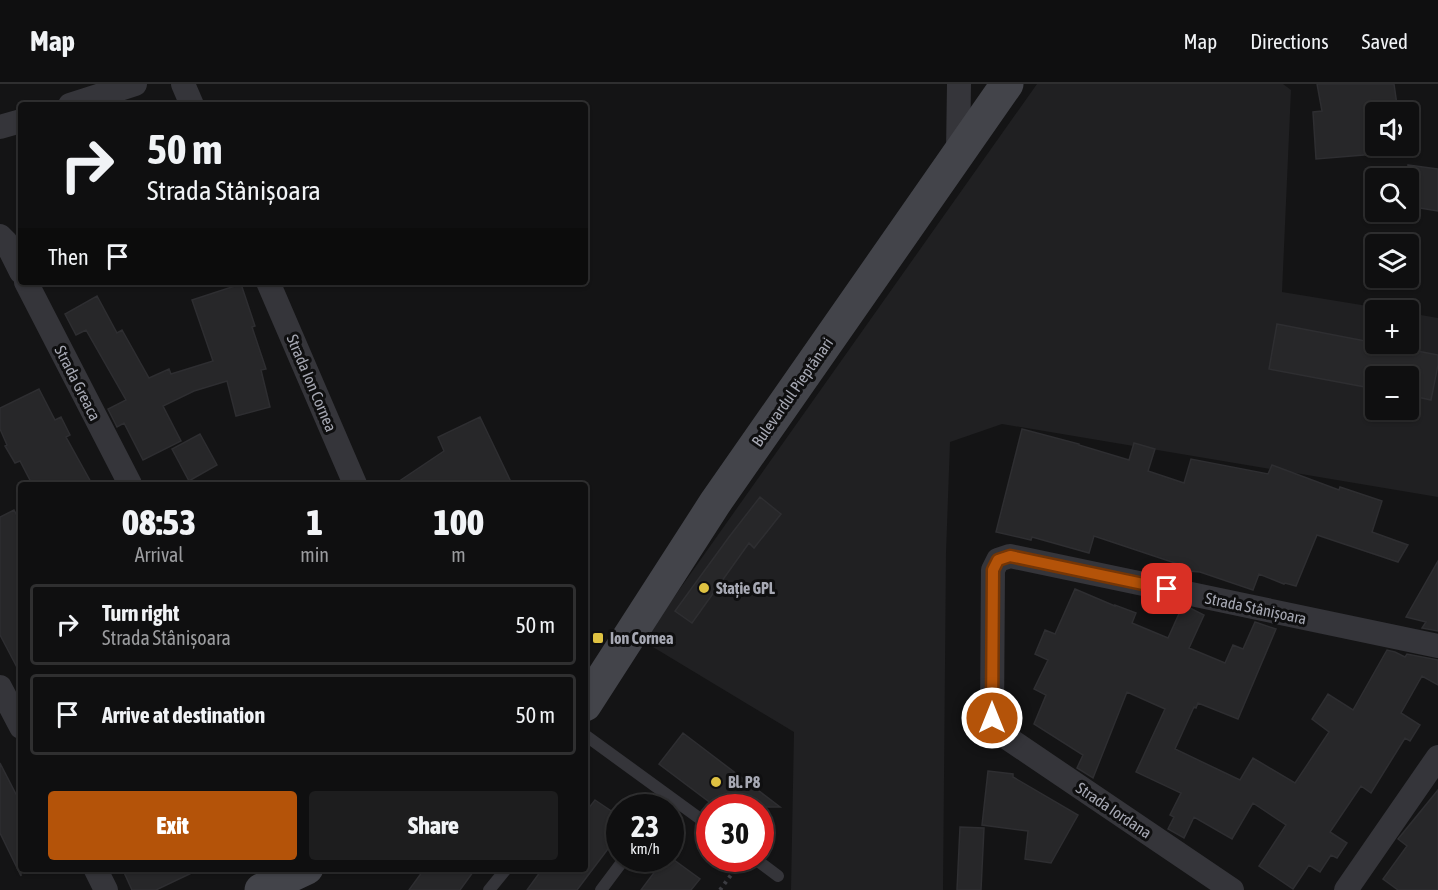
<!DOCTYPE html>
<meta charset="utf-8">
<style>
:root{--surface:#0f0f10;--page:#1d1d1e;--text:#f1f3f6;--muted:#9b9c9f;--line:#2f2f30;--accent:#b45309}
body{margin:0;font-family:"Asap Condensed",sans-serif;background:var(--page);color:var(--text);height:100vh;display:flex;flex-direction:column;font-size:22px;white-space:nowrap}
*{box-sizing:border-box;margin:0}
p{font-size:20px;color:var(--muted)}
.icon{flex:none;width:33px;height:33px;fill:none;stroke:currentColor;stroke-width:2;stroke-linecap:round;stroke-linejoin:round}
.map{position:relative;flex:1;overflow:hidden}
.panel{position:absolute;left:18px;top:398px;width:570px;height:390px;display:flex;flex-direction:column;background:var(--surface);border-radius:6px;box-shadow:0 2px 4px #0004,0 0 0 2px var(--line)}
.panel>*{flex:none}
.banner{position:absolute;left:18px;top:18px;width:570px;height:183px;border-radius:6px;box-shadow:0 2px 4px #0004,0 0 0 2px var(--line);background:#0f0f10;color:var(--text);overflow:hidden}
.fabs{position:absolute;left:1365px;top:18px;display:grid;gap:12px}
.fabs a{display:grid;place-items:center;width:54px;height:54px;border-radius:6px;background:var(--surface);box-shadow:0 2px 4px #0004,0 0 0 2px var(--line);font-size:30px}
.speed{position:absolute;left:606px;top:710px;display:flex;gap:12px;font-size:30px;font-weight:700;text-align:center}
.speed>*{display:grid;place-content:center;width:78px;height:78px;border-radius:50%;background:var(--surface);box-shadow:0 2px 4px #0004,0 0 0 2px var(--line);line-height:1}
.speed small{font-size:15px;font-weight:400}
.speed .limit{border:9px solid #d22;background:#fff;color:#111}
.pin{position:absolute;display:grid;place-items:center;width:51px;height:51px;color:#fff;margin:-26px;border-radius:12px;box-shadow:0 3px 9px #0006}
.me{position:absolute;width:66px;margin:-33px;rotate:0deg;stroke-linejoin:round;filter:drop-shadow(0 0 4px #0008)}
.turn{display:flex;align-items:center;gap:21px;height:126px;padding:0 30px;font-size:27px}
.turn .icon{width:78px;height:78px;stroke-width:2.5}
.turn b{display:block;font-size:42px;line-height:51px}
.then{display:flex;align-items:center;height:57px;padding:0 30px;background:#0003;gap:12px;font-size:22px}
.eta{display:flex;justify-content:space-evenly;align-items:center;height:102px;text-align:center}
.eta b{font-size:36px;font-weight:800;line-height:42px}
.cta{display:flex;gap:12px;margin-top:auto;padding:12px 30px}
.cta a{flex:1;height:69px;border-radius:6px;background:var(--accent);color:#fff;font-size:24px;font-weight:800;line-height:69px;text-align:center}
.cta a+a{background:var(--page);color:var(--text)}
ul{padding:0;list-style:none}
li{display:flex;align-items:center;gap:18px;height:81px;margin:0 12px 9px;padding:0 18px;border:3px solid var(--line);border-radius:6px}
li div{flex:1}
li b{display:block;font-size:22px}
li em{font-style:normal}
header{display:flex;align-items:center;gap:36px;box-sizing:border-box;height:84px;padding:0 30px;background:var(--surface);border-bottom:2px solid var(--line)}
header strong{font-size:28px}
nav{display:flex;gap:33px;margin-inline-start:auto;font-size:21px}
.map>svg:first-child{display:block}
</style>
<header>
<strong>Map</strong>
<nav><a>Map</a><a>Directions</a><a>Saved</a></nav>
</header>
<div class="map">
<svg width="1438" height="806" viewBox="0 0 1438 806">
<rect width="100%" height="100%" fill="#141415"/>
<path fill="#202022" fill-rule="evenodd" d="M1037,0H1283L1291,6L1282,208L1392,226H1376V260H1408L1409,229L1438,234V413L1002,340L950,358L946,469L943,806H791L794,648L643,557ZM1376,292H1408V326H1376Z"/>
<path fill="#272729" stroke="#2e2e31" stroke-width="1.5" d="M1317,0H1394L1398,28H1376V70L1316,75L1313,28L1322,27Z
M1408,81L1438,85V127L1408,122Z
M241,200L255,242L252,243L266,285L261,286L270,323L236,332L227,297L194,307L163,322L181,357L143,376L124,339L117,343L108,325L126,316L86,246L76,251L65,230L97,212L117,249L122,246L149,294L169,285L171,290L213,277L192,216Z
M1277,240L1438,271V281L1431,316L1408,311V292H1376V305L1269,285Z
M39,305L55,336L61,333L70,351L66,353L92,400H32L20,377L15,379L5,362L7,361L0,345V324Z
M480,333L512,400H395L444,367L438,353Z
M1022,345L1079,360V361L1129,376L1134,359L1155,365L1148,387L1184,399L1191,375L1268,390L1272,381L1339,406L1340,403L1382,417L1372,448L1408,461L1398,478L1317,451L1296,502L1285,499L1284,500L1259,490L1253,506L1200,488L1176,486L1178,480L1094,452L1089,469L1032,453L1031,456L996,448Z
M200,350L217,381L189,397L172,365Z
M760,413L781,430L754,464L749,459L692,539L675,527L729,453Z
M14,426L21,439V591L0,551V433Z
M1438,477V547L1422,544L1426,538L1406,533Z
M1075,505L1115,522V521L1136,529L1132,539L1168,554L1182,523L1190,524L1204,531L1189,564L1225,579L1233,561L1243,565L1255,538L1276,545L1238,635L1198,619L1196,624L1194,623L1175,665L1240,696L1253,674L1295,699L1329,648L1312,635L1328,610L1353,626L1387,566L1395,568L1405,573L1407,570L1438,576V601L1422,592L1401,629L1420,641L1410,657L1405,654L1371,709L1361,702L1330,748L1347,759L1337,774L1331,771L1320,788L1309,781L1293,805L1259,782L1286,741L1253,719L1232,755L1194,733L1184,754L1168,745L1174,733L1170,731L1181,709L1136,688L1165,625L1127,608L1093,694L1077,684L1083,671L1034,640L1046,611L1034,605L1048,576L1035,570L1045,546L1055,550Z
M683,649L780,723H716L659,680Z
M0,679L21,720V792L0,749Z
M988,687L1013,690V693L1078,731L1051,779L1025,775L1028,747L982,741Z
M1438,706V806H1398L1383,795L1407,762L1398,755Z
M595,716L620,733V749L577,806H527L543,784H585V729Z
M960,743L984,744L981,806H957Z
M670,773L700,795L691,806H641L665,774Z
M122,784H202L156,806H132Z
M425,784H476L460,806H409Z"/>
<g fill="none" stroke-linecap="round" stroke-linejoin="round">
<path stroke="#3b3c41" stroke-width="4" stroke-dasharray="3 4.5" stroke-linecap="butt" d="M720,806L739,780"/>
<path stroke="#35353a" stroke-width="12" d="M585,651L710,742
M754,774L778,792
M489,806L507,784
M601,806L625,774"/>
<path stroke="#35353a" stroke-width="24" d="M183,0L192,21
M70,21L135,0
M0,43L21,37
M958,69L959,0
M0,152L6,158L21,188
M26,198L130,400
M268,198L355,400
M0,603L21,643
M95,784L106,806
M1232,806L997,647L992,635L993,486L998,476L1010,472L1438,562
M1346,806L1438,673"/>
<path stroke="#43444a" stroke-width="33" d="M585,621L715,419L1007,0
M261,806L307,784"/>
</g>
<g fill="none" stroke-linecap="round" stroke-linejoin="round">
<defs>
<path id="route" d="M992,634L993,486L998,476L1010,472L1167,505"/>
</defs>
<use href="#route" stroke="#753606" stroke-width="15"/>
<use href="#route" stroke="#b45309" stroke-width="10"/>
</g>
<g fill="#dfc242" stroke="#0f0f10" stroke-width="2">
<circle cx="704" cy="504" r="6"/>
<rect x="592" y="548" width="12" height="12" rx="3"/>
<circle cx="716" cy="698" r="6"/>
</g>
<g text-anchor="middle" stroke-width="6" stroke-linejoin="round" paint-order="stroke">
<g font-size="16" fill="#a7a9b4" stroke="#0f0f10">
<text transform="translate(78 299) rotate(63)" y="6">Strada Greaca</text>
<text transform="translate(312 299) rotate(67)" y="6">Strada Ion Cornea</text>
<text transform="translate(792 308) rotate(-55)" y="6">Bulevardul Pieptănari</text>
<text transform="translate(1256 524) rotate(12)" y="6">Strada Stânișoara</text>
<text transform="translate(1114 726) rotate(34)" y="6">Strada Iordana</text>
</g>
<g font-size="16" font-weight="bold" fill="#a7a9b4" stroke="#0f0f10" text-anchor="start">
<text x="716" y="510">Stație GPL</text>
<text x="610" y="560">Ion Cornea</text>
<text x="728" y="704">Bl. P8</text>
</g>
</g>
</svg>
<div class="fabs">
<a><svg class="icon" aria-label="sound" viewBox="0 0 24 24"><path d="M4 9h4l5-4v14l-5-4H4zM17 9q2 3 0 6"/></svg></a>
<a><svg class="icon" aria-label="search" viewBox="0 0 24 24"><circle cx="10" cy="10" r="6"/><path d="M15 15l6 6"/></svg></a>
<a><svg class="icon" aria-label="layers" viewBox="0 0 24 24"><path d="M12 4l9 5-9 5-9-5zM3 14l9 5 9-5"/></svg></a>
<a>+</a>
<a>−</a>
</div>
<div class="speed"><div>23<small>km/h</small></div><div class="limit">30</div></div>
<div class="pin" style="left:1167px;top:505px;background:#d93025"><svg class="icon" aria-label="arrive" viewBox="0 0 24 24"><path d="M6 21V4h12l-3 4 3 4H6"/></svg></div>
<svg class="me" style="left:992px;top:634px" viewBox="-20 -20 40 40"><circle r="17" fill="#b45309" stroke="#fff" stroke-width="3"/><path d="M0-11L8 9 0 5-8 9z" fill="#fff"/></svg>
<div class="banner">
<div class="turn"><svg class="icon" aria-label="right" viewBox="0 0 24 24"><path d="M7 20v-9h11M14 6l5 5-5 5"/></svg><div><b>50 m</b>Strada Stânișoara</div></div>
<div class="then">Then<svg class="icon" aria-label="arrive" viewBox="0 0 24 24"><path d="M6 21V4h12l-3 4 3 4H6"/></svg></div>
</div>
<section class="panel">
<div class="eta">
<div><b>08:53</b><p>Arrival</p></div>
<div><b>1</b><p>min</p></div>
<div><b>100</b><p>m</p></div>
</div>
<ul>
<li><svg class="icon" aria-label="right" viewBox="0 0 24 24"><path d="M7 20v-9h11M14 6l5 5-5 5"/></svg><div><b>Turn right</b><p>Strada Stânișoara</p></div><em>50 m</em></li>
<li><svg class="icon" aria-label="arrive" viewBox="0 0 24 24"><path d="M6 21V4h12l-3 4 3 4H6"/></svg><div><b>Arrive at destination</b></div><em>50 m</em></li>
</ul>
<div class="cta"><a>Exit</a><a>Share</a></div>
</section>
</div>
